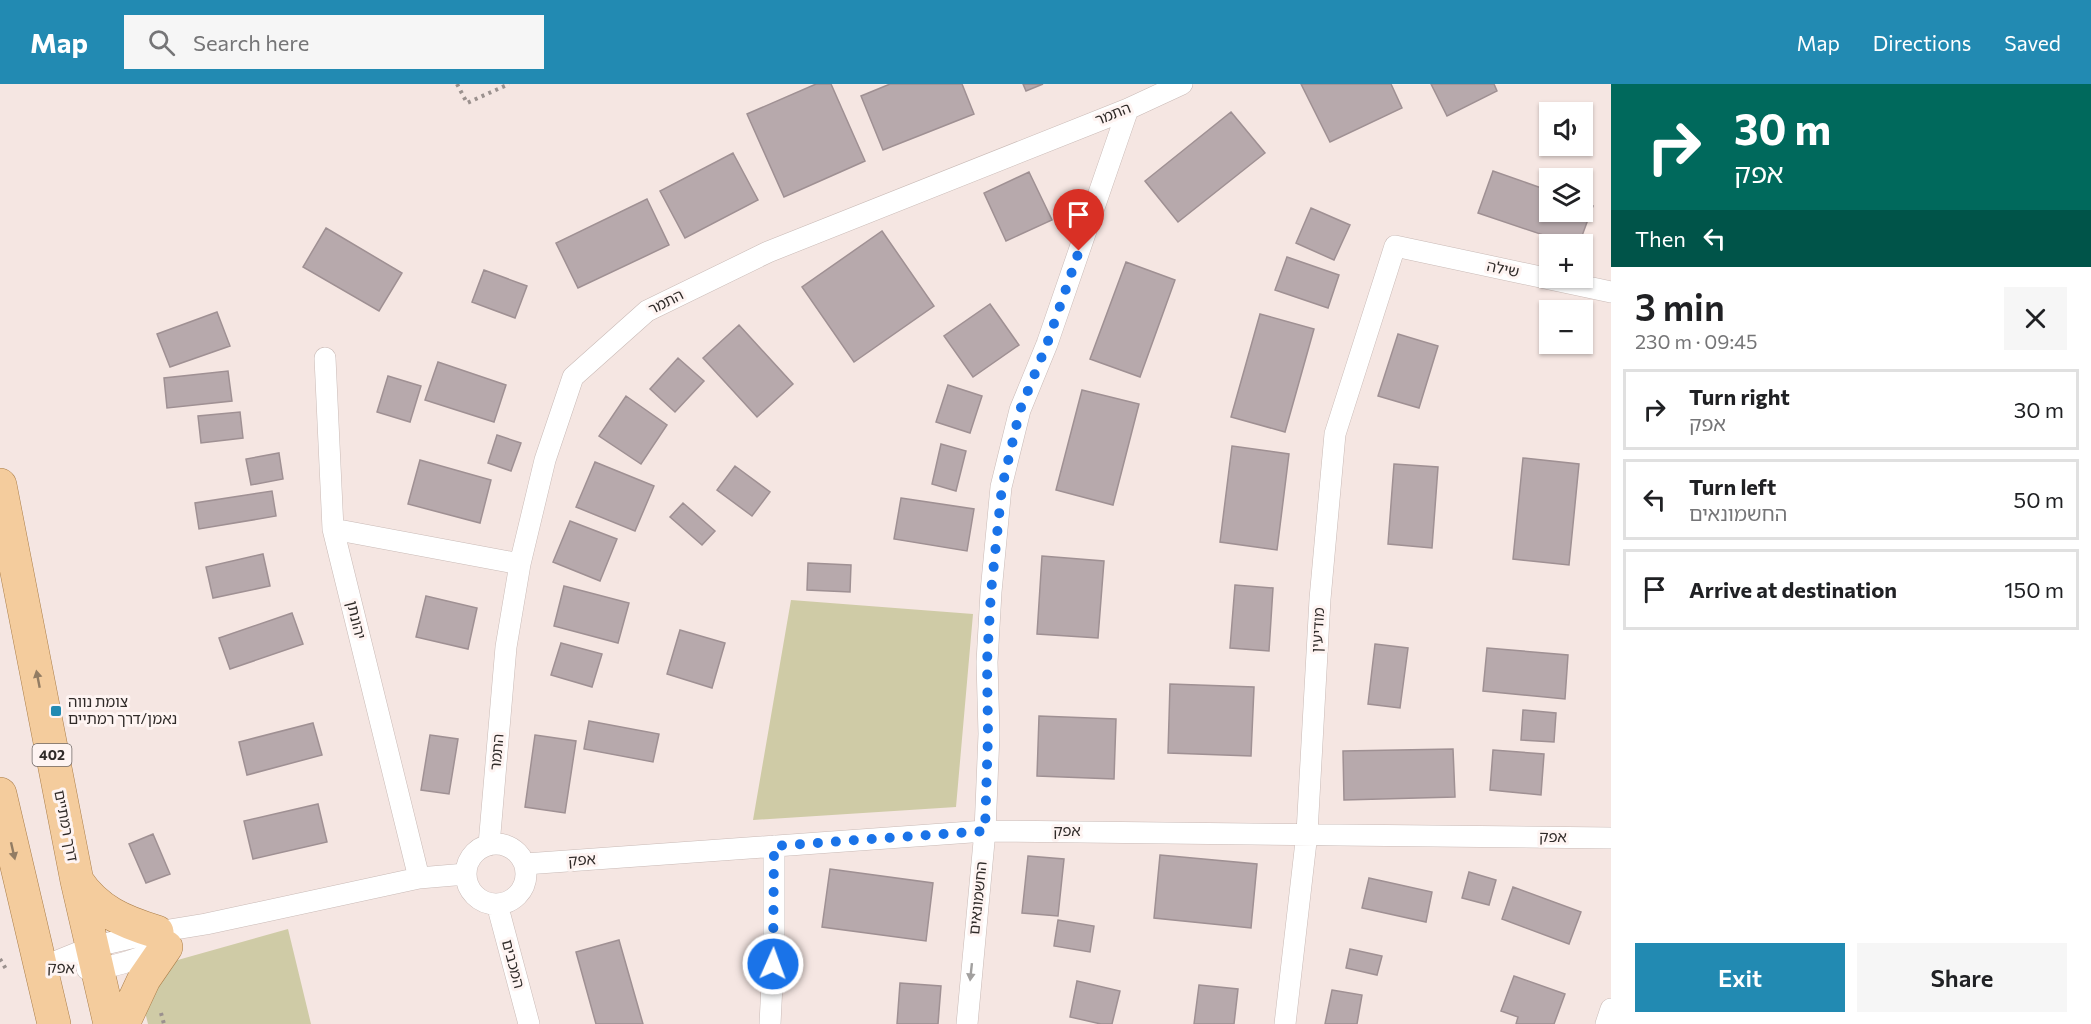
<!DOCTYPE html>
<meta charset="utf-8">
<style>
:root{--surface:#fff;--page:#f6f6f6;--text:#202124;--muted:#757577;--line:#e0e0e0;--accent:#228ab2}
body{margin:0;font-family:Commissioner,"Noto Sans Hebrew",sans-serif;background:var(--page);color:var(--text);height:100vh;display:flex;flex-direction:column;font-size:22px;white-space:nowrap}
*{box-sizing:border-box;margin:0}
p{font-size:20px;color:var(--muted)}
.icon{flex:none;width:33px;height:33px;fill:none;stroke:currentColor;stroke-width:2;stroke-linecap:round;stroke-linejoin:round}
.map{position:relative;flex:1;overflow:hidden}
.panel{display:flex;flex-direction:column;background:var(--surface);width:480px}
.panel>*{flex:none}
.guide{background:#00695c;color:#fff;overflow:hidden}
.controls{position:absolute;left:1539px;top:18px;display:grid;gap:12px}
.controls a{display:grid;place-items:center;width:54px;height:54px;border-radius:0px;background:var(--surface);box-shadow:0 2px 4px #0004;font-size:30px}
.pin{position:absolute;display:grid;place-items:center;width:51px;height:51px;color:#fff;margin:-62px -26px;border-radius:50% 50% 50% 0;rotate:-45deg;box-shadow:0 0 6px #0007}
.pin .icon{rotate:45deg}
.me{position:absolute;width:66px;margin:-33px;rotate:2deg;stroke-linejoin:round;filter:drop-shadow(0 0 4px #0008)}
.turn{display:flex;align-items:center;gap:21px;height:126px;padding:0 24px;font-size:27px}
.turn .icon{width:78px;height:78px;stroke-width:2.5}
.turn b{display:block;font-size:42px;line-height:51px}
.then{display:flex;align-items:center;height:57px;padding:0 24px;background:#0003;gap:12px;font-size:22px}
.round{display:grid;place-items:center;flex:none;width:63px;height:63px;border-radius:0px;background:var(--page)}
.summary{display:flex;align-items:center;justify-content:space-between;height:102px;padding:0 24px}
h1{font-size:36px;font-weight:600;line-height:45px}
.action{display:flex;gap:12px;margin-top:auto;padding:12px 24px}
.action a{flex:1;height:69px;border-radius:0px;background:var(--accent);color:#fff;font-size:24px;font-weight:600;line-height:69px;text-align:center}
.action a+a{background:var(--page);color:var(--text)}
ul{padding:0;list-style:none}
li{display:flex;align-items:center;gap:18px;height:81px;margin:0 12px 9px;padding:0 12px;border:3px solid var(--line);border-radius:0px}
li div{flex:1}
li b{display:block;font-size:22px}
li em{font-style:normal}
header{display:flex;align-items:center;gap:36px;box-sizing:border-box;height:84px;padding:0 30px;background:var(--accent);color:#fff}
header strong{font-size:28px}
nav{display:flex;gap:33px;margin-inline-start:auto;font-size:21px}
.search{width:420px;height:54px;background:var(--page);display:flex;align-items:center;gap:15px;box-sizing:border-box;padding:0 21px;border-radius:0px;color:var(--muted);font-size:22px}
main{display:flex;flex:1;min-height:0}
.map>svg:first-child{display:block}
</style>
<header>
<strong>Map</strong>
<div class="search"><svg class="icon" aria-label="search" viewBox="0 0 24 24"><circle cx="10" cy="10" r="6"/><path d="M15 15l6 6"/></svg>Search here</div>
<nav><a>Map</a><a>Directions</a><a>Saved</a></nav>
</header>
<main>
<div class="map">
<svg width="1611" height="940" viewBox="0 0 1611 940">
<rect width="100%" height="100%" fill="#f5e6e2"/>
<path fill="#cfcba6" d="M791,516L973,530L956,723L753,736Z
M288,845L311,940H148L135,888Z"/>
<path fill="#b7a9ac" stroke="#9f9093" stroke-width="1.5" d="M816,0H831L865,77L784,113L747,30Z
M890,0H962L974,30L883,66L861,12Z
M1023,0H1043L1026,7Z
M1301,0H1391L1402,24L1330,58Z
M1431,0H1494L1497,7L1447,32Z
M1231,28L1265,69L1178,138L1145,97Z
M733,69L758,116L685,154L660,107Z
M1493,87L1550,107V128H1582V118L1593,122L1579,160H1570L1478,129Z
M1029,88L1052,136L1006,157L984,109Z
M647,115L669,161L578,204L556,159Z
M1311,124L1350,141L1334,176L1296,159Z
M326,144L402,189L379,227L303,183Z
M882,147L934,222L854,278L802,203Z
M1287,173L1339,191L1328,224L1275,206Z
M1126,178L1175,196L1140,293L1090,275Z
M484,186L527,202L515,234L472,218Z
M990,220L1019,261L973,293L944,252Z
M217,228L230,262L170,283L157,250Z
M1260,230L1314,245L1285,348L1231,333Z
M739,241L793,300L757,333L703,274Z
M1398,250L1438,262L1419,324L1378,312Z
M678,274L704,297L675,328L650,305Z
M438,278L506,301L494,338L425,316Z
M228,287L232,317L167,324L164,294Z
M388,292L421,302L410,338L377,328Z
M948,301L982,312L970,349L936,338Z
M1082,306L1139,320L1113,421L1056,406Z
M626,312L667,341L641,380L599,352Z
M240,328L243,354L201,359L198,332Z
M497,351L521,359L511,387L488,379Z
M941,360L966,367L956,407L932,400Z
M1232,362L1289,370L1277,466L1220,458Z
M279,369L283,395L251,401L246,375Z
M1523,374L1579,380L1569,481L1513,475Z
M420,376L491,396L480,439L408,420Z
M595,378L654,402L635,447L576,423Z
M1394,380L1438,383L1432,464L1388,460Z
M735,382L770,408L752,432L717,406Z
M272,407L276,432L199,445L195,419Z
M901,414L974,425L967,467L894,455Z
M683,419L715,447L702,461L670,433Z
M570,437L617,455L600,497L553,478Z
M263,470L270,502L213,514L206,483Z
M1042,472L1104,477L1098,554L1037,550Z
M808,479L851,481L850,508L807,506Z
M1235,501L1273,504L1269,567L1230,564Z
M564,502L629,519L618,559L554,542Z
M426,512L477,524L468,565L416,553Z
M292,529L303,560L230,585L219,554Z
M680,546L725,559L712,604L667,590Z
M561,559L602,570L592,603L551,591Z
M1375,560L1408,564L1400,624L1368,620Z
M1487,564L1568,571L1565,615L1483,607Z
M1170,600L1254,603L1251,672L1168,669Z
M1523,626L1556,629L1554,658L1521,656Z
M1039,632L1116,635L1114,695L1037,692Z
M589,637L659,650L653,678L584,665Z
M313,639L322,671L247,691L239,658Z
M430,651L458,655L449,710L421,706Z
M535,651L576,657L565,729L525,723Z
M1453,665L1455,713L1344,716L1343,667Z
M1493,666L1544,670L1541,711L1490,706Z
M318,720L327,758L253,775L244,737Z
M153,750L170,790L146,799L129,760Z
M1160,771L1257,780L1251,844L1154,834Z
M1028,772L1064,775L1058,832L1022,829Z
M830,785L933,799L926,857L822,843Z
M1469,788L1496,796L1489,821L1462,814Z
M1369,794L1432,808L1426,838L1362,824Z
M1513,803L1581,828L1569,860L1502,835Z
M1058,836L1094,842L1090,868L1054,862Z
M619,856L643,940H596L576,868Z
M1350,865L1382,872L1377,891L1346,884Z
M1514,892L1565,910L1554,940H1516L1518,933L1501,927Z
M1077,897L1120,907L1112,940H1101L1070,933Z
M900,899L941,902L938,940H897Z
M1199,901L1238,905L1234,940H1194Z
M1332,906L1362,911L1357,940H1325Z"/>
<g fill="none" stroke-linecap="round" stroke-linejoin="round">
<defs>
<path id="minor" d="M325,274L333,445L419,794
M333,445L520,480
M466 790a30 30 0 1 1 60 0a30 30 0 1 1-60 0Z
M489,761L506,563L520,480L545,376L573,293L647,227L768,168L1128,25L1182,0
M525,780L985,747L1611,754
M497,820L529,940
M40,884L92,863L157,848L206,840L419,794L466,790
M87,885C112,885 141,874 164,864
M770,940L774,861V762
M967,940L985,747L989,650L987,578L991,508L1001,403L1020,326L1047,260L1128,25
M1285,940L1307,749L1320,515L1335,350L1395,162L1611,208
M1606,940L1611,925"/>
<path id="primary" d="M0,401L77,797L110,940
M0,710L54,940
M77,797C97,827 124,838 157,848
M123,940L144,895L166,863"/>
</defs>
<use href="#minor" stroke="#c9bab6" stroke-width="22"/>
<use href="#primary" stroke="#aa7e4a" stroke-width="34"/>
<path stroke="#9b918e" stroke-width="4" stroke-dasharray="3 4.5" stroke-linecap="butt" d="M457,0L467,19L509,0
M0,875L6,885
M161,929L164,940"/>
<use href="#minor" stroke="#fff" stroke-width="21"/>
<use href="#primary" stroke="#f4cc9d" stroke-width="33"/>
</g>
<defs><path id="oneway-solid" d="M-6-.8H1V-3.2L6.5 0L1 3.2V.8H-6Z" transform="scale(1.5)"/></defs>
<g fill="#927c63">
<use href="#oneway-solid" transform="translate(38 595) rotate(-101)"/>
<use href="#oneway-solid" transform="translate(13 767) rotate(77)"/>
</g>
<use fill="#a2a09f" href="#oneway-solid" transform="translate(971 888) rotate(96)"/>
<g fill="none" stroke-linecap="round" stroke-linejoin="round">
<path stroke="#1a73e8" stroke-width="10" stroke-dasharray="0 18" d="M773,880L774,762L985,747L988,650L987,578L991,508L1002,403L1020,326L1047,260L1079,167"/>
</g>
<rect fill="#228ab2" stroke="#fef4f2" stroke-width="2" x="50" y="621" width="12" height="12" rx="3"/>
<g text-anchor="middle" stroke-width="6" stroke-linejoin="round" paint-order="stroke">
<rect fill="#fef4f2" stroke="#6e6765" stroke-width="1.5" x="32.5" y="660" width="39" height="22" rx="4.5"/>
<g font-size="14" font-weight="bold" fill="#302b29">
<text x="52" y="676">402</text>
</g>
<g font-size="15" fill="#302b29" stroke="#fef4f2">
<text transform="translate(1113 30) rotate(-22)" y="5">התמר</text>
<text transform="translate(1503 185) rotate(12)" y="5">שילה</text>
<text transform="translate(666 218) rotate(-27)" y="5">התמר</text>
<text transform="translate(356 536) rotate(76)" y="5">יהונתן</text>
<text transform="translate(1318 546) rotate(-87)" y="5">מודיעין</text>
<text transform="translate(497 668) rotate(-85)" y="5">התמר</text>
<text transform="translate(66 742) rotate(79)" y="5">דרך רמתיים</text>
<text x="1067" y="752">אפק</text>
<text transform="translate(1553 753) rotate(1)" y="5">אפק</text>
<text transform="translate(582 776) rotate(-4)" y="5">אפק</text>
<text transform="translate(978 814) rotate(-84)" y="5">החשמונאים</text>
<text transform="translate(513 880) rotate(75)" y="5">המכבים</text>
<text transform="translate(61 884) rotate(2)" y="5">אפק</text>
</g>
<g font-size="15" fill="#302b29" stroke="#fef4f2" text-anchor="start">
<text x="68" y="623">צומת נווה<tspan x="68" dy="17">נאמן/דרך רמתיים</tspan></text>
</g>
</g>
</svg>
<div class="controls">
<a><svg class="icon" aria-label="sound" viewBox="0 0 24 24"><path d="M4 9h4l5-4v14l-5-4H4zM17 9q2 3 0 6"/></svg></a>
<a><svg class="icon" aria-label="layers" viewBox="0 0 24 24"><path d="M12 4l9 5-9 5-9-5zM3 14l9 5 9-5"/></svg></a>
<a>+</a>
<a>−</a>
</div>
<div class="pin" style="left:1079px;top:167px;background:#d93025"><svg class="icon" aria-label="arrive" viewBox="0 0 24 24"><path d="M6 21V4h12l-3 4 3 4H6"/></svg></div>
<svg class="me" style="left:773px;top:880px" viewBox="-20 -20 40 40"><circle r="17" fill="#1a73e8" stroke="#fff" stroke-width="3"/><path d="M0-11L8 9 0 5-8 9z" fill="#fff"/></svg>
</div>
<section class="panel">
<div class="guide">
<div class="turn"><svg class="icon" aria-label="right" viewBox="0 0 24 24"><path d="M7 20v-9h11M14 6l5 5-5 5"/></svg><div><b>30 m</b>אפק</div></div>
<div class="then">Then<svg class="icon" aria-label="left" viewBox="0 0 24 24"><path d="M17 20v-9H6M10 6l-5 5 5 5"/></svg></div>
</div>
<div class="summary"><div><h1>3 min</h1><p>230 m · 09:45</p></div><a class="round"><svg class="icon" aria-label="close" viewBox="0 0 24 24"><path d="M6 6l12 12M18 6L6 18"/></svg></a></div>
<ul>
<li><svg class="icon" aria-label="right" viewBox="0 0 24 24"><path d="M7 20v-9h11M14 6l5 5-5 5"/></svg><div><b>Turn right</b><p>אפק</p></div><em>30 m</em></li>
<li><svg class="icon" aria-label="left" viewBox="0 0 24 24"><path d="M17 20v-9H6M10 6l-5 5 5 5"/></svg><div><b>Turn left</b><p>החשמונאים</p></div><em>50 m</em></li>
<li><svg class="icon" aria-label="arrive" viewBox="0 0 24 24"><path d="M6 21V4h12l-3 4 3 4H6"/></svg><div><b>Arrive at destination</b></div><em>150 m</em></li>
</ul>
<div class="action"><a>Exit</a><a>Share</a></div>
</section>
</main>
